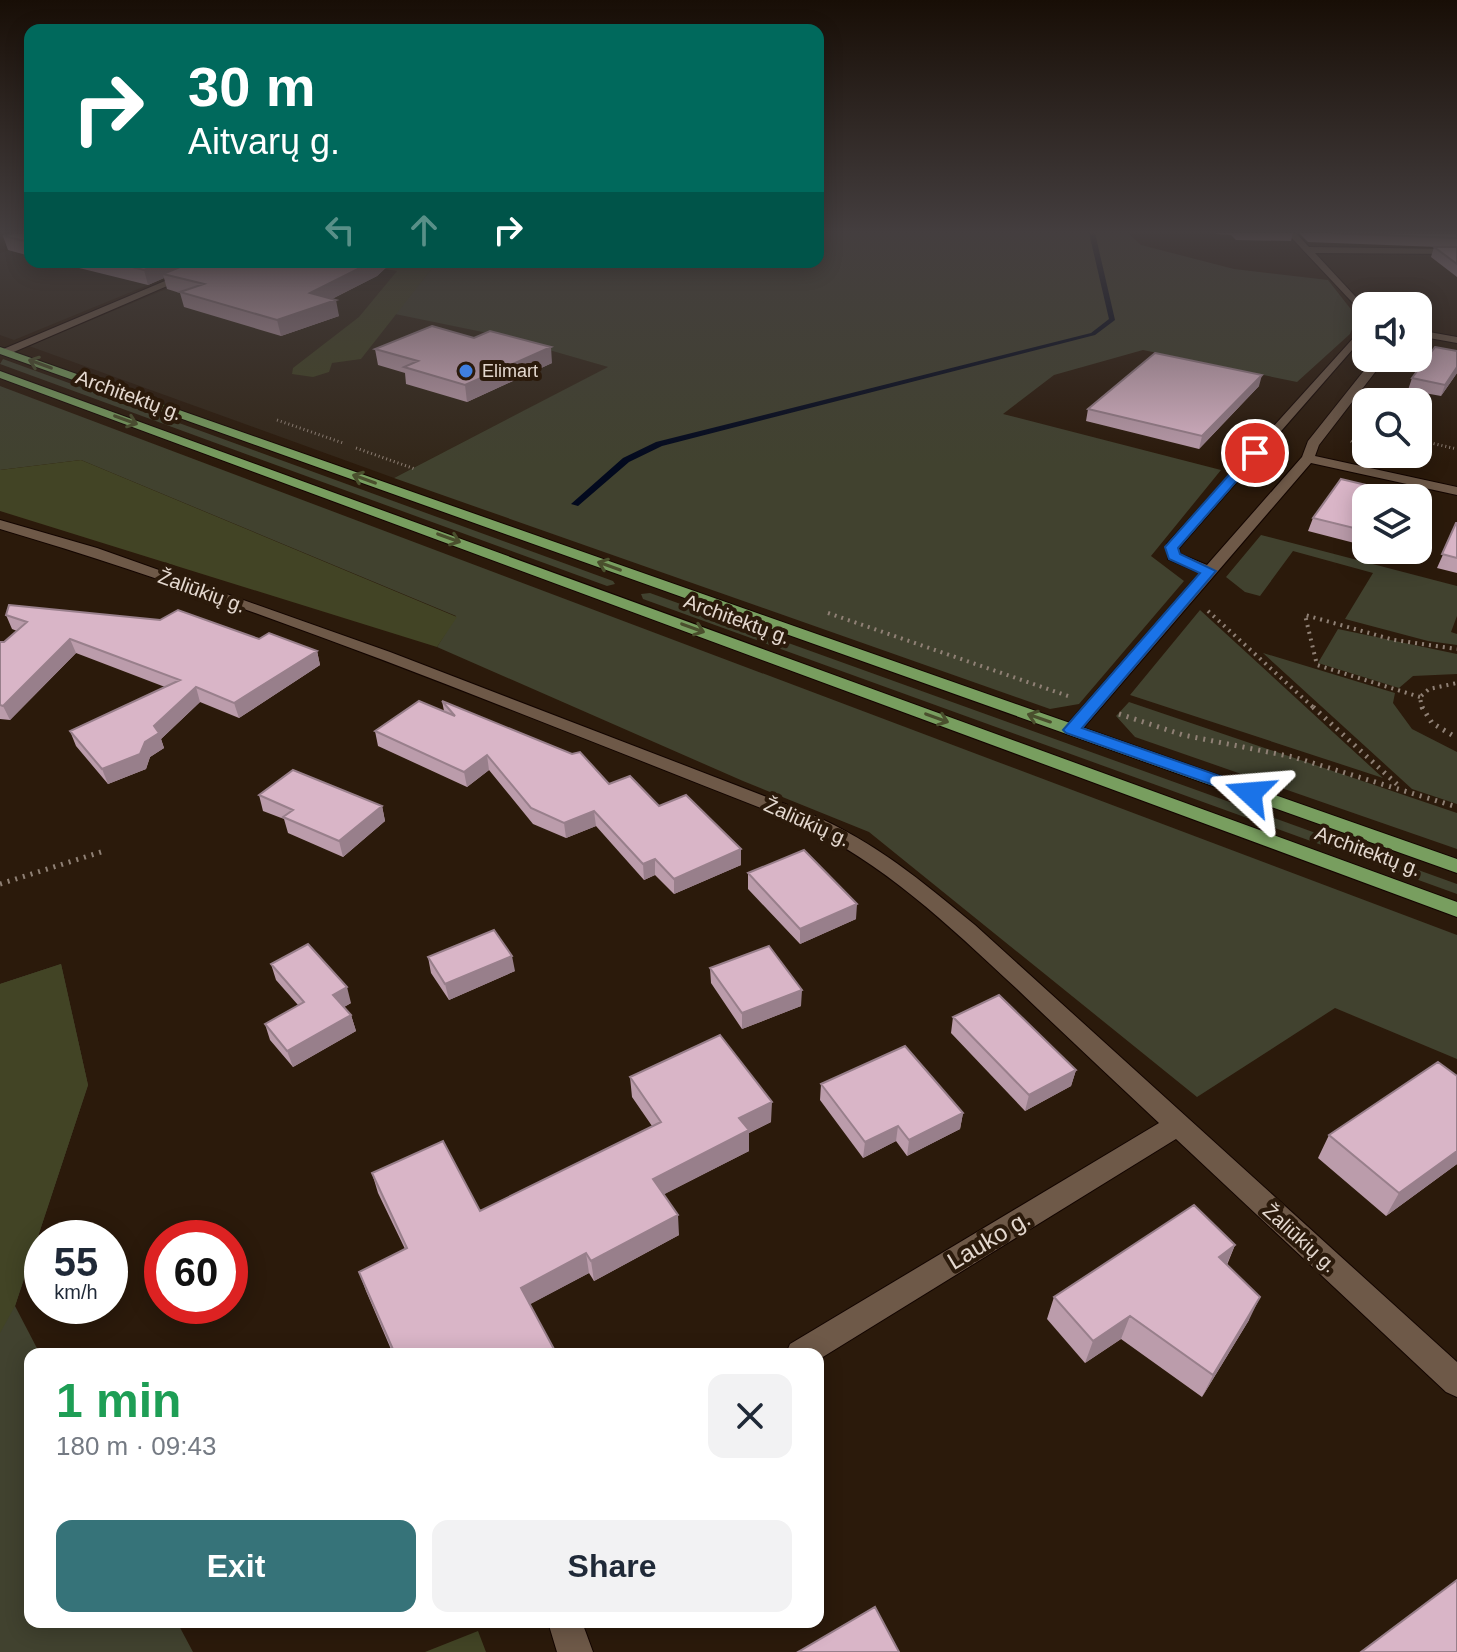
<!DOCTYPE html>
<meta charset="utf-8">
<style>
:root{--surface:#fff;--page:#f2f2f3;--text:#1f2937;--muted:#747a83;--accent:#367379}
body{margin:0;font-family:Helvetica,sans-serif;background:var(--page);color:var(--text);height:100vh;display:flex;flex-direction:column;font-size:30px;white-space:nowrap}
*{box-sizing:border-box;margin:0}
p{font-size:26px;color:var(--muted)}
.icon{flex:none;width:44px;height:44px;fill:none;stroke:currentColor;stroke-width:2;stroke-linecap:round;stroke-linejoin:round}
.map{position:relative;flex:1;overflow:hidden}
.drawer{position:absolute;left:24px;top:1348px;width:800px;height:280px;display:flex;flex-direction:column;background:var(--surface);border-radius:16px;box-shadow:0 4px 20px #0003}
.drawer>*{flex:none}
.hud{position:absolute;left:24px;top:24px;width:800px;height:244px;border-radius:16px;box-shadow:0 4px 20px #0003;background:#00695c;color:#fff;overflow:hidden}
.buttons{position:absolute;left:1352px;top:292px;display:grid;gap:16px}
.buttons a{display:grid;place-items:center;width:80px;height:80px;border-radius:16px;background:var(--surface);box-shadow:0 4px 20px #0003;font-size:40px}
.speed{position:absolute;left:24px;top:1220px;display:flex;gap:16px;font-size:40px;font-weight:700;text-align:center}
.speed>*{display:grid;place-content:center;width:104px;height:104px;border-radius:50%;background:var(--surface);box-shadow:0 4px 20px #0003;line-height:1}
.speed small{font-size:20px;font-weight:400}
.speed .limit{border:12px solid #d22;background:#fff;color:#111}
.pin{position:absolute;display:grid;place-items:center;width:68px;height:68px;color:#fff;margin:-34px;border:4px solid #fff;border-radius:50%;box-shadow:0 2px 8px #0007}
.me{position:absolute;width:88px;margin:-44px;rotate:289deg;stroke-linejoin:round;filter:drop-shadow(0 0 6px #0008)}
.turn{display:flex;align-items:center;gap:28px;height:168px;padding:0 32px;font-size:36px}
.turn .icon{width:104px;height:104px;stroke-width:2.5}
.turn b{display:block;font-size:56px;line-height:68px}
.lanes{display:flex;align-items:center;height:76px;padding:0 32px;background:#0003;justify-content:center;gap:40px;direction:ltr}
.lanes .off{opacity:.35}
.round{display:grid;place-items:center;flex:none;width:84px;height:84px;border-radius:16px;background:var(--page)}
.overview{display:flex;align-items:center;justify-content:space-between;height:136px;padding:0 32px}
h1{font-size:48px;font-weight:700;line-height:60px;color:#1e9e55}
.primary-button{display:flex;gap:16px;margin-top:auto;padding:16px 32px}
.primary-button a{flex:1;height:92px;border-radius:16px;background:var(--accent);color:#fff;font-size:32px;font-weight:700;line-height:92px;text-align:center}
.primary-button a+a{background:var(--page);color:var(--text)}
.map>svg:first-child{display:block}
</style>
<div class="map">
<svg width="1457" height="1652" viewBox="0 0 1457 1652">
<rect width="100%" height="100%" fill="#2b1a0b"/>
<path fill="#332719" d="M30,244V262H204L14,340L0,335V253Z
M231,262H437L396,313L497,335L609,367L394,478L29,346Z"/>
<path fill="#41422f" d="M818,233H1128L1141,245L1234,269L1328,280L1357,317L1350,334L1297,382L1143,350L1054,375L1003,414L1221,470L1151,556L1184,581L1079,704L1050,709L394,478L608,367L497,335L395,314L437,262H818Z
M3,359L613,581L615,584L607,586L0,364Z
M0,386L1457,935V1059L1335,1008L1197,1097L869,832L743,781L437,647L456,616L81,460L0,470Z
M1261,535L1457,586V616L1451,632L1457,634V645L1428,641L1345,619L1373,573L1293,551L1260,596L1245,592L1226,577Z
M650,593L1457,884V894L643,599L641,594Z
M1200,610L1383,778L1130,695Z
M1338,629L1457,654V674L1413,676L1399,688L1318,663Z
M1263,653L1395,693L1393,703L1412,729L1457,752V804L1412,789Z
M1129,702L1457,813V849L1135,737L1116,716Z
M61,964L88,1085L15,1306L40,1354H30V1622H177L193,1652H0V984Z"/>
<path fill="#424425" d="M357,262H437L361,359L332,363L329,372L313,377L292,374L293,368L359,317L397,271L355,264Z
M81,460L457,617L437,647L0,511V470Z
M61,964L88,1085L15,1306L0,1333V984Z
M478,1631L486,1652H425Z"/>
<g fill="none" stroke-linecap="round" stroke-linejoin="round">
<path fill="#02091e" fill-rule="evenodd" d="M1089,233H1095L1115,320L1095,335L662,446L629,462L578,506L571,504L623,458L656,442L1091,333L1109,319Z"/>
<defs>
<path id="minor" d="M1287,233H1296L1309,247L1455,249L1457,254L1315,253L1366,308V317Z
M210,262H223L9,354L0,353L1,350Z
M1366,324V334L1179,548L1180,554L1207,565L1302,457L1308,441L1374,358H1386L1319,445L1315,456L1457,487V495L1311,463L1078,734H1066L1063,730L1066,726L1200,573L1168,559L1167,544Z
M1418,330L1457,337V343L1418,336Z
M0,520L97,548L390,652L811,814C878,844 919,879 975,925L1457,1362V1397L1446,1392L1176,1139L818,1360V1354H786L790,1344L1159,1123C1111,1078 1063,1033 1016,988C946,923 885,864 797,822C534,720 271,609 0,529Z
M548,1622H582L593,1652H557Z"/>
<path id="primary" d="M0,347L1457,859V873L0,354Z
M0,371L1457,902V917L0,378Z"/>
</defs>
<use href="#minor" stroke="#130500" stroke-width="2"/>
<use href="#primary" stroke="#130500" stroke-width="2"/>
<path stroke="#8f8075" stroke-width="3" stroke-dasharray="1 3" stroke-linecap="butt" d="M277,420L343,443
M1418,440L1457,449
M1355,444L1351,441L1366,432
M356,448L415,469"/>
<path stroke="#8f8075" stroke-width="4" stroke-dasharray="2 5" stroke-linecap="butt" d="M1208,611L1315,709
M828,613L1068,696
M1420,697L1317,665L1305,615L1394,640L1457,649
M1422,709L1420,697L1429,689L1457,683"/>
<path stroke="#8f8075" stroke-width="5" stroke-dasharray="2 6" stroke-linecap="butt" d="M1313,707L1401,788
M1422,707L1432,723L1457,738
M1119,714L1183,735L1293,757L1457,807
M0,884L101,852"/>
<use href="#minor" fill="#6e5948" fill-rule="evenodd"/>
<use href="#primary" fill="#789e5f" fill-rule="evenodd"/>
</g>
<path fill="#bb9cab" d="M30,233V256L8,250L3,236Z
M1215,233H1293L1291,241L1236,240L1231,235L1216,234Z
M1299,233H1457V277L1431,257L1434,247H1439L1308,242Z
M55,262H392L377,276L332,299L339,316L281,336L184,307L180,293L167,289L164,278L148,285Z
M375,349L552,363L467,402L406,384L405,373L378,365Z
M1457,351V373L1441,396L1408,390L1412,378Z
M1259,386L1199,449L1086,421L1088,409Z
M1341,479L1408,495L1407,498H1366V546L1308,531L1313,518Z
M1457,523V573L1437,568Z
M6,615L259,639L317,651L320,665L239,718L200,702L161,739L164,748L150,757L146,769L108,784L76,746L70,731L165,687L76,653L10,720L0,719V642H4L17,631L12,629Z
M442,701L609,784L659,806L741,849V865L674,894L655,875L644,880L596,826L566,838L533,824L489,770L467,787L378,746L375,731L444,711Z
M259,795L382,806L385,821L343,857L288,833L284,819L263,811Z
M748,873L856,919L800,944L748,889Z
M428,957L515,971L449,1000L431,973Z
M271,964L351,1003L344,1007L351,1015L356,1031L293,1067L270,1040L265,1024L298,1005L276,980Z
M710,968L801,1006L742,1029L711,983Z
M953,1017L1076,1070L1071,1086L1025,1111L951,1033Z
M1457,1076V1164L1386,1216L1318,1158L1329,1135Z
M630,1077L771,1122L749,1133V1151L664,1194L679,1235L594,1281L589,1273L530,1304L556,1354H393L366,1291L359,1272L405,1249L378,1193L372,1173L480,1211L652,1126L632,1097Z
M821,1084L963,1113L960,1129L907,1156L896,1141L863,1158L820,1100Z
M1235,1245L1227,1265L1249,1320L1202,1397L1121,1339L1085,1363L1047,1319L1054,1297Z"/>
<path fill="#987f8b" d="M163,262H202L163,274L164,278L148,285L144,270Z
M372,262H392L377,276L316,307L336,300L339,316L281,336L277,320L310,293Z
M551,347L552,363L467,402L465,385Z
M1457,367V373L1441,396L1445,385Z
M1262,375L1259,386L1199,449L1202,436Z
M70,639L76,653L10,720L3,706Z
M317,651L320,665L239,718L234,703Z
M196,687L200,702L161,739L164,748L150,757L146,769L108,784L102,769L145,742L154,726Z
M487,755L489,770L467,787L464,772Z
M382,806L385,821L343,857L339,841Z
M594,811L596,826L566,838L564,823Z
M741,849V865L674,894V879Z
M655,859V875L644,880L643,864Z
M857,904L856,919L800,944V929Z
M512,956L515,971L449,1000L445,984Z
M347,987L351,1003L337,1011L333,995Z
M802,990L801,1006L742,1029V1013Z
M351,1015L356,1031L293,1067L287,1051Z
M1076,1070L1071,1086L1025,1111L1029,1095Z
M772,1102L771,1122L749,1133V1151L655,1199L653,1179L739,1118Z
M963,1113L960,1129L907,1156L909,1140Z
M898,1126L896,1141L863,1158L865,1142Z
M1457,1151V1164L1386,1216L1399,1193Z
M678,1215L679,1235L594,1281L591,1261Z
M1235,1245L1225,1268L1219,1257Z
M586,1253L589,1273L525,1307L521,1288Z
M1260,1297L1249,1320L1202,1397L1213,1375Z
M1130,1316L1121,1339L1085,1363L1093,1341Z"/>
<path fill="#d9b5c7" stroke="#987f8b" stroke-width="2" d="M15,233H30V242L3,236Z
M1331,233H1457V238Z
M1434,247H1457V264Z
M112,262H163L144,270Z
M192,262H372L310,293L336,300L277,320L180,292L204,284L163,274Z
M432,326L474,338L490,331L551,347L465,385L404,367L418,361L375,349Z
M1435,347L1457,351V367L1445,385L1412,378Z
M1155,353L1262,375L1202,436L1088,409Z
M1341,479L1408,495L1406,498H1366V531L1313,518Z
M1456,523H1457V558L1442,554Z
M9,605L160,620L178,610L259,639L269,633L317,651L234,703L196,687L154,726L159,733L145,742L140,754L102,769L70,731L180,680L70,639L3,706L0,705V642H4L27,622L6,615Z
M419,701L455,716L442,701L572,754L580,752L609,784L630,776L659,806L686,795L741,849L674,879L655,859L643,864L594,811L564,823L531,808L487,755L464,772L375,731Z
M293,770L382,806L339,841L283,817L293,810L259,795Z
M804,850L857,904L800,929L748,873Z
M494,930L512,956L445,984L428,957Z
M308,944L347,987L333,995L351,1015L287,1051L265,1024L304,1002L271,964Z
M769,946L802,990L742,1013L710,968Z
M999,995L1076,1070L1029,1095L953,1017Z
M720,1035L772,1102L739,1118L749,1130L653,1179L678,1215L591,1261L586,1253L521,1288L555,1351L550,1354H395L359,1272L407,1248L372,1173L443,1141L480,1211L661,1122L630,1077Z
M905,1046L963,1113L909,1140L898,1126L865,1142L821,1084Z
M1438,1062L1457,1076V1151L1399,1193L1329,1135Z
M1194,1205L1235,1245L1219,1257L1260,1297L1213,1375L1130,1316L1093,1341L1054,1297Z
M1457,1580V1652H1361Z
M875,1607L899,1652H798Z"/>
<defs><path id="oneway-shaft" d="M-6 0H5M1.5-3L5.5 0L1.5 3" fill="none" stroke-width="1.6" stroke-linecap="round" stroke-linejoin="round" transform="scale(2)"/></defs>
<g stroke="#4a4f2d">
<use href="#oneway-shaft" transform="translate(40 364) rotate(-160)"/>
<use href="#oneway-shaft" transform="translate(126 420) rotate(20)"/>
<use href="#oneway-shaft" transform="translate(364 479) rotate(-160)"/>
<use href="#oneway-shaft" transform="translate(449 538) rotate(20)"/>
<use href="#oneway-shaft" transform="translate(609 566) rotate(-160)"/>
<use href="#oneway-shaft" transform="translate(693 628) rotate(20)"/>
<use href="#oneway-shaft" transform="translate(937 718) rotate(20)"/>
<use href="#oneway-shaft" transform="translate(1039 718) rotate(-161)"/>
</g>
<linearGradient id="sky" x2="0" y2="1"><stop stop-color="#180e06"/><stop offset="0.5" stop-color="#443e3f"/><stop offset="1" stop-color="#443e3f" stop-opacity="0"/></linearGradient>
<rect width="1457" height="464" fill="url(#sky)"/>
<path fill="#1a73e8" stroke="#114b97" stroke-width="2" d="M1251,450L1261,453L1178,548L1180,554L1216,571L1082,728L1257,789L1259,793L1250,798L1066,733L1063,730L1200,573L1169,559L1165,547Z"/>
<circle fill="#3f7fe0" stroke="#2b1a0b" stroke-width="3" cx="466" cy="371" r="8"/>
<g text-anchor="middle" stroke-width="8" stroke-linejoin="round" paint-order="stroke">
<g font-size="18" fill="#e4d8cf" stroke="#2b1a0b" text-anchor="start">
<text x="482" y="377">Elimart</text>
</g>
<g font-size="20" fill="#e4d8cf" stroke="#2b1a0b">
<text transform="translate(129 395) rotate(20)" y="7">Architektų g.</text>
<text transform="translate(202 591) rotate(20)" y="7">Žaliūkių g.</text>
<text transform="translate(737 619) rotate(20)" y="7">Architektų g.</text>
<text transform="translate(807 822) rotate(24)" y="7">Žaliūkių g.</text>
<text transform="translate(1368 851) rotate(20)" y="7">Architektų g.</text>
<text transform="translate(1300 1238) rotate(42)" y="7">Žaliūkių g.</text>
</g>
<g font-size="24" fill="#e4d8cf" stroke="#2b1a0b">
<text transform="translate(989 1240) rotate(-31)" y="8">Lauko g.</text>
</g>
</g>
</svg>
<div class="buttons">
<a><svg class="icon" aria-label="sound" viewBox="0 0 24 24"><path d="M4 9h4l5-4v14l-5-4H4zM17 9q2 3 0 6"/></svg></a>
<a><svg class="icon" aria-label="search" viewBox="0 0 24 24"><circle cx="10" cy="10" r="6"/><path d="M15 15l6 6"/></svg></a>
<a><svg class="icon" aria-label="layers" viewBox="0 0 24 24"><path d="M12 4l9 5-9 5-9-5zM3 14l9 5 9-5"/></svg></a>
</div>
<div class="speed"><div>55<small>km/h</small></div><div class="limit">60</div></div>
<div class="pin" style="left:1255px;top:453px;background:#d93025"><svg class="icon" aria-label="arrive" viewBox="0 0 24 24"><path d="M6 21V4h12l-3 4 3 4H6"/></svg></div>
<svg class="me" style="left:1250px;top:793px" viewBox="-20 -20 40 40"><path d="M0-17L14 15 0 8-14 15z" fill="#1a73e8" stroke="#fff" stroke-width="4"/></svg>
<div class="hud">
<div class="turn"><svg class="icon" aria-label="right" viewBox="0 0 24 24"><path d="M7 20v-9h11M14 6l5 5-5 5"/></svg><div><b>30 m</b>Aitvarų g.</div></div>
<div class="lanes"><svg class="icon off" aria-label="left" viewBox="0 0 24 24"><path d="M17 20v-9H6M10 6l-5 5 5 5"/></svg><svg class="icon off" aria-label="ahead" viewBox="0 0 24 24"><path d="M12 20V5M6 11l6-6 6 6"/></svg><svg class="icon" aria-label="right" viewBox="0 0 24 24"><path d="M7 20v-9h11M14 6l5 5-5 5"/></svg></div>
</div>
<section class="drawer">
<div class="overview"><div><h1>1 min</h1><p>180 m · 09:43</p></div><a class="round"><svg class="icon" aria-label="close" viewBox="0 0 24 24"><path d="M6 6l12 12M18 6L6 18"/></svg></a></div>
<div class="primary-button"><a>Exit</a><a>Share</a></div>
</section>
</div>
